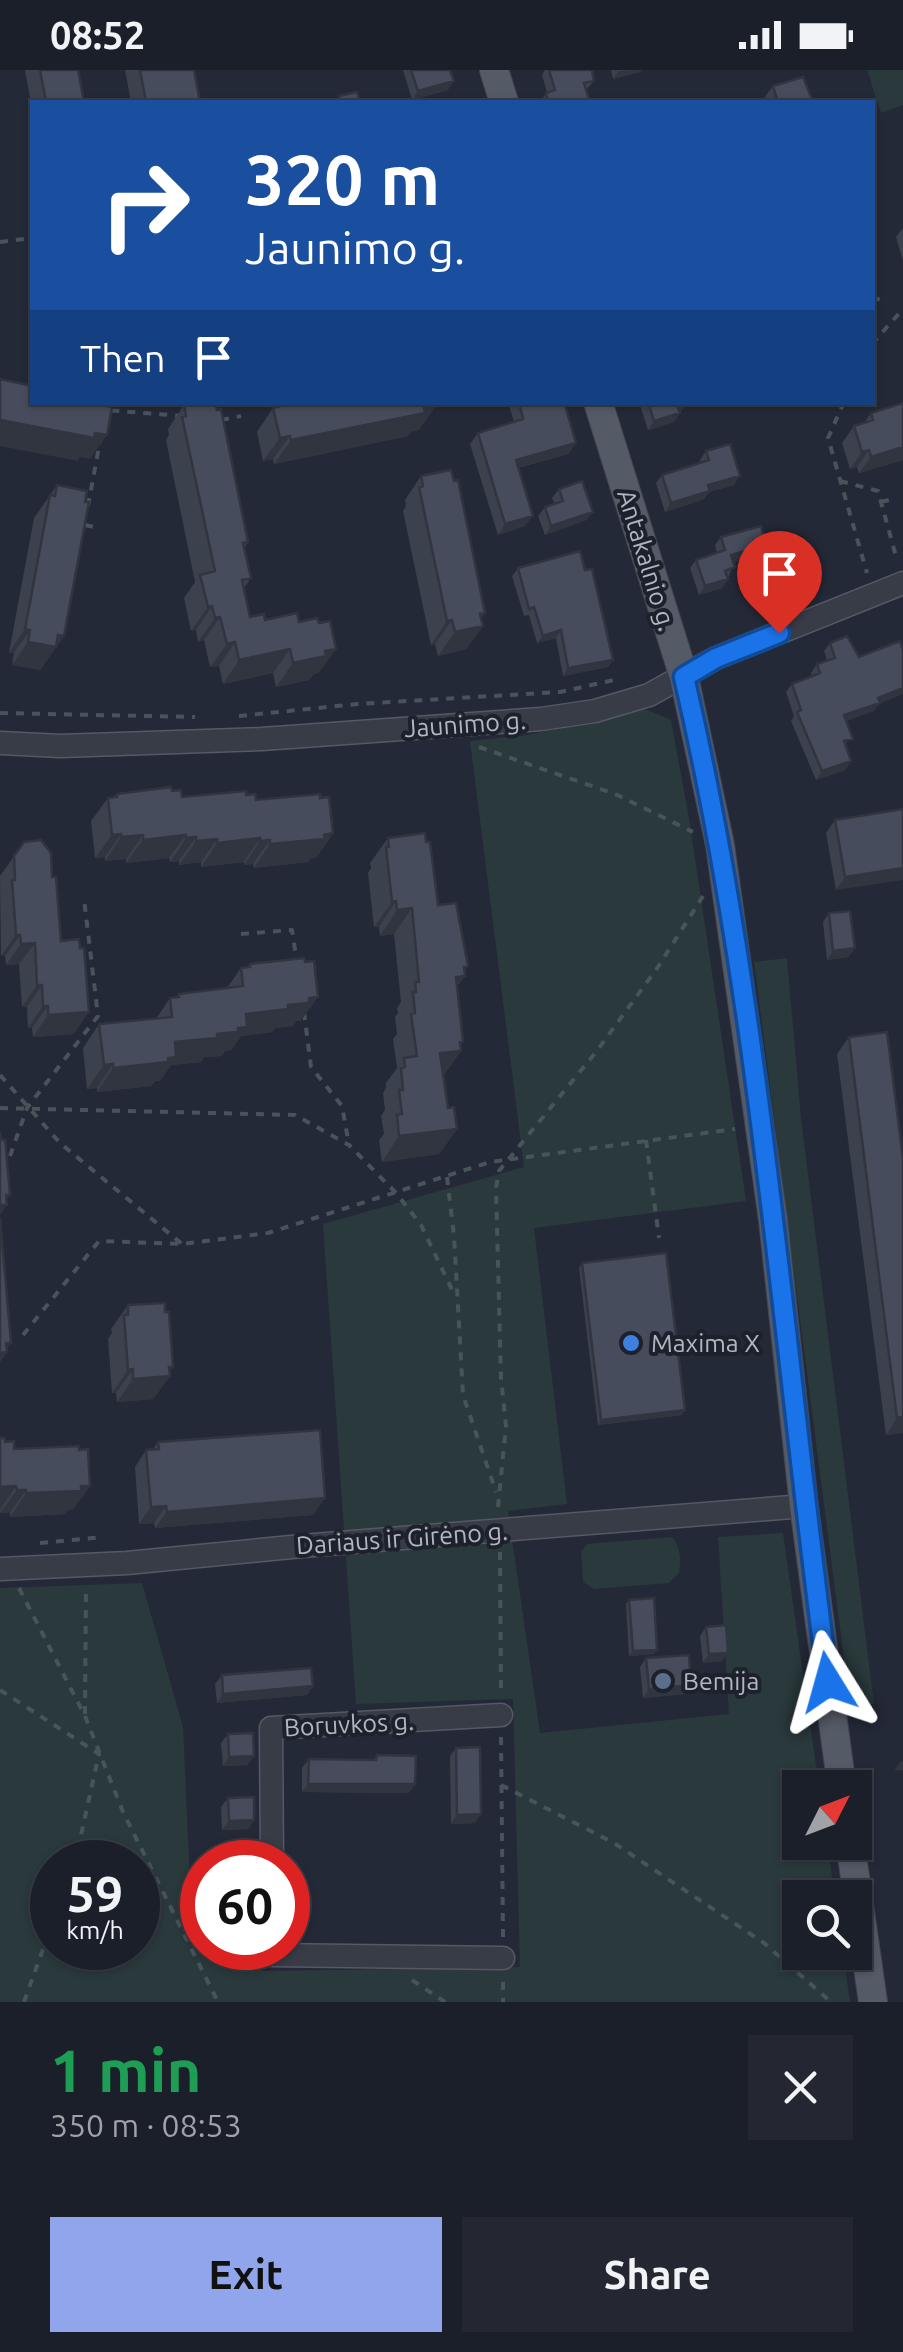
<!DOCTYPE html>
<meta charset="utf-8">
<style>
:root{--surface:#1b1f29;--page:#242731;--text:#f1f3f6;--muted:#a0a2a8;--line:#393d46;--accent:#90a5eb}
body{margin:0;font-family:Ubuntu,sans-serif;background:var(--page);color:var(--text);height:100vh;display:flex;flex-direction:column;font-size:38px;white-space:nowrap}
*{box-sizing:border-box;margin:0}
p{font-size:32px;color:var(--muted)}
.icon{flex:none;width:55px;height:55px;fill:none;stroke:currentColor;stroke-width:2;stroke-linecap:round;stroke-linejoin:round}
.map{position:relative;height:1932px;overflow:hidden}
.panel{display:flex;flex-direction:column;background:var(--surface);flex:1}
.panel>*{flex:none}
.guide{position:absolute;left:30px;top:30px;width:845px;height:305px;border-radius:0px;box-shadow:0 2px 8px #0004,0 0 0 2px var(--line);background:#1a4fa0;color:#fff;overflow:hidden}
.needle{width:65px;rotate:48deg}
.tools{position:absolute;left:782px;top:1700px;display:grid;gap:20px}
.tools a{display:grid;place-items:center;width:90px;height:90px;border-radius:0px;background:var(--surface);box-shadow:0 2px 8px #0004,0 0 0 2px var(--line);font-size:50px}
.speed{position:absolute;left:30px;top:1770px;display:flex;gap:20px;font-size:50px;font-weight:700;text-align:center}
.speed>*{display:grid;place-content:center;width:130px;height:130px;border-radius:50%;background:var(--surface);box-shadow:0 2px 8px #0004,0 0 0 2px var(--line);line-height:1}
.speed small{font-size:25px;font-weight:400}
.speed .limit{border:15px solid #d22;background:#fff;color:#111}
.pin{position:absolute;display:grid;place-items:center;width:85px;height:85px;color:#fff;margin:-102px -42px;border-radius:50% 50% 50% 0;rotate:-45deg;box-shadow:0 0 10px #0007}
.pin .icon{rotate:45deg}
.me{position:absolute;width:110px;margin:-55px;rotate:352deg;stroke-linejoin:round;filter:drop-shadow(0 0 8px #0008)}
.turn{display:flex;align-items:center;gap:35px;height:210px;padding:0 50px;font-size:45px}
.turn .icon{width:130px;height:130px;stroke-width:2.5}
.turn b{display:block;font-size:70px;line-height:85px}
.then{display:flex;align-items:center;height:95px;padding:0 50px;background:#0003;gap:20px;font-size:38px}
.round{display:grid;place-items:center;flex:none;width:105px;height:105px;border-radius:0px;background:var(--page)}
.summary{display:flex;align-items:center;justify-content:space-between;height:170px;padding:0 50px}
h1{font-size:60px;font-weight:600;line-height:75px;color:#1e9e55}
.primary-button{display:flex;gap:20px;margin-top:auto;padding:20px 50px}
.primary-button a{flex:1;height:115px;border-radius:0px;background:var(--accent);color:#111;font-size:40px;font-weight:600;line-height:115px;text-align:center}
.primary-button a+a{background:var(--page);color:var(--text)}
.status{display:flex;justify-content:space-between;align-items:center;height:70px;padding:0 50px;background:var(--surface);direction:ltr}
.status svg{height:28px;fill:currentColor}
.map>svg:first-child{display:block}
</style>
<div class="status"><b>08:52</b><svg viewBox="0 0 49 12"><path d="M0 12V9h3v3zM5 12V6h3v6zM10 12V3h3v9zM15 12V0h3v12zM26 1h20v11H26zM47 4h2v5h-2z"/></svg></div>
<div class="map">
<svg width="903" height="1932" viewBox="0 0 903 1932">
<rect width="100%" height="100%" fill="#242937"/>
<path fill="#2a393c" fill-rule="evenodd" d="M867,0H903V35L881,43Z
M645,639L671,650L689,748L746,1131L534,1158L567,1434L508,1441L540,1663L729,1644L718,1467L783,1463L819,1717L800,1718V1772L827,1773L835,1827L800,1828V1882L843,1883L850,1932H0V1518L142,1513L183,1657L192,1857L202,1864V1878H224L262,1901L520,1897L513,1629L356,1634L323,1154L524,1097L470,671L528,665ZM52,1792H138V1878H52Z
M787,888L801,1048L874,1634L850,1636L754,892Z
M672,1467C681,1478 681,1489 679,1503L669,1513L594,1519L583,1512L581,1482L587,1474Z"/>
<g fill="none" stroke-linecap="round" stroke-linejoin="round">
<defs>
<path id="minor" d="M0,673L61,676L262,669L541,649L595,641L649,625L716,588L903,513
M0,1499L127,1493L302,1476L804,1436
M272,1792L271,1658L501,1645
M272,1878V1885L503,1888"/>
<path id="major" d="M494,0L504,32
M598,332L684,607L720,775L773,1150L804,1436L842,1718
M850,1772L873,1932"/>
</defs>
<use href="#minor" stroke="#555965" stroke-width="25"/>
<use href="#major" stroke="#414551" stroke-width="30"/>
<path stroke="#485459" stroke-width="4" stroke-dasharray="8 8" stroke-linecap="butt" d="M0,172L32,168
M872,231L881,228
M872,274L903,239
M99,332L106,340L182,346
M844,332L828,368L867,503
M221,350L241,346
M840,411L878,421L897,490
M881,432L893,429
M88,436L100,371
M85,455L99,458
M0,643L195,647
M239,646L357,634L560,622L618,609
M479,677L615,724L693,762
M241,864L292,860L297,893
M304,942L311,997L342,1036L349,1075
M0,1005L60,1073L182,1174
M0,1038L295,1045L349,1075L397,1124L421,1155L455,1226
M646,1070L659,1168
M10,1086L27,1038L98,946L84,829
M447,1107L454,1166L463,1325L496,1422
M23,1265L99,1171L182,1174L268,1163L490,1092L735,1059
M498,1437L506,1356L501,1308L496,1118L499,1101L596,982L658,897L703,826
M40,1473L103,1467
M500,1482L501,1622
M19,1518L85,1646L123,1742L218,1932
M0,1620L99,1684L75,1792
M85,1644L86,1518
M501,1667L503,1867
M501,1715L614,1773L764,1873L831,1932
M412,1910L445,1932
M503,1912V1932
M24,1932L52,1854"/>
<use href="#minor" stroke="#373c47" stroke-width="22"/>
<use href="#major" stroke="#555a67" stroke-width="28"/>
</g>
<path fill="#3c414e" d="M25,0H78L84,32H32V39Z
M125,0H194L200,32H131Z
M403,0H450L448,20L412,30Z
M545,0H592L594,11L586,20L590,32H540L547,22L542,5Z
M611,0H641L640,2L613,9Z
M773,16L813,32H761Z
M903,158V191L896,167Z
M282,332H435L419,360L412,361L408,366L274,394L273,389L263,391L257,362L273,338L280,336Z
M508,332H564L576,373L568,384L518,398L525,456L498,465L470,374L478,363L514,352Z
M639,332H688L682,340L680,341L674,352L648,360Z
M903,333V390L859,403L857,397L850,399L842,373L854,356L864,353L871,343Z
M184,335L248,472L244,478L251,508L244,518L250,547L319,553L336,579L319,602L314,604L309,610L276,617L273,603L223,614L219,596L210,597L204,570L198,572L196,560L191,561L184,528L195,512L166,370L169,365L168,359Z
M706,381L734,415L709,422L704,429L665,442L656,413L662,405L701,392L700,390Z
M421,406L483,556L466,579L438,586L435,574L431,575L403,441L406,436L405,430Z
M57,415L64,566L40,600L12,595L14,583H9L34,448Z
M559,419L593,442L586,450L545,465L538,446L545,437L555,434L552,428Z
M721,467L760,484L734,492L729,506L727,507L728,509L722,518L699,525L690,498L696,490L717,483L715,475Z
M518,498L613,590L608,597L563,606L556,568L537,573L529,545L524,546L512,506Z
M830,573L879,634L874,641L846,651V677L851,691L845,700L816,710L791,651L794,646L786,622L792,614L812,606L811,603L817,594L827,590L824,581Z
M172,721L182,727L246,725L256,730L320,728L333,763L317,787L311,788L308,792L254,798L253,794L244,795V792L201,797V792L179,795V791L170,792L169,788L126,793V789L105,791V787L95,788L91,751L108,728L114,727L117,724Z
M903,739L836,820L826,763L835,750Z
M388,768L438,835L465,906L457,916L463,971L460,976L461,981L443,1006L448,1038L457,1059L439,1084L382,1092L379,1070L384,1064L381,1046L385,1040L383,1023L386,1018V1013L397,998L393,969L397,964L395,947L398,943L397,938L401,932L394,864L380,866L379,857H374L368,803L371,798L370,793Z
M24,772L52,807L74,964L33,967L32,958H28L27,937H22L19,894L6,895L5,886H1L0,806Z
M829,843L855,878L848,887L827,890L823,852Z
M250,894L301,951H296L293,956L275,958L272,962L241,966L231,980L225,981L222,986L204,987L201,992L171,995L160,1011H155L151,1016L97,1022V1018L87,1019L83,978L99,954L156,949L170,928L176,927L179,924L227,918L241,898H247Z
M849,967L903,1363L886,1365L837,984Z
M582,1193L685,1340L682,1345L598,1355L579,1198Z
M128,1235L169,1302L170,1306L153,1329L117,1332L116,1323H112L108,1269L112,1263L111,1259Z
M0,1368L14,1379L90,1416L73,1439L68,1440L65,1444L10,1447V1443H0Z
M158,1372L313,1445L155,1458L154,1453L139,1454L135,1397L146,1380L153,1379Z
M629,1530L657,1580L654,1584L629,1586L626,1534Z
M706,1557L722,1591L703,1593L700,1566Z
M646,1588L691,1615L685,1624L643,1628L640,1597Z
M222,1605L313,1616L307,1625L217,1633L215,1614Z
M228,1664L248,1695L223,1696L221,1673Z
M456,1678L475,1753L451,1754L450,1686Z
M377,1685L409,1723L302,1722V1698L309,1689L373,1690Z
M228,1728L254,1750L248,1759L222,1760L221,1737Z"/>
<path fill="#313540" d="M641,0L640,2L613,9L619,1Z
M454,11L448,20L412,30L418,21Z
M688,332L682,340L671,344L677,335Z
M436,336L419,360L412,361L408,366L274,394L291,370Z
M680,343L674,352L648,360L654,351Z
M0,350L95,363L107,365L90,389L80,387L78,391L0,376Z
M290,366L273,389L263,391L280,368Z
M576,373L568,384L508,400L516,390Z
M903,377V390L859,403L871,387Z
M869,380L857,397L850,399L862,382Z
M740,406L734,415L709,422L704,429L665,442L671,433L708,415Z
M593,442L586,450L545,465L551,456Z
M533,446L525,456L498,465L505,454Z
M766,475L760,484L725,494L731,485Z
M728,509L722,518L699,525L705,516Z
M212,536L196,560L191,561L208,537Z
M485,543L475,558L483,556L466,579L438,586L455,562L480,544Z
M220,547L204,570L198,572L215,548Z
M452,550L435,574L431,575L447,551Z
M25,559L30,560L14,583H9Z
M561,560L556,568L537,573L543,566Z
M58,565L64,566L40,600L12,595L28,572Z
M235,572L219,596L210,597L227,574Z
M290,579L273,603L223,614L239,590Z
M336,579L319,602L314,604L309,610L276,617L293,593L325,581Z
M613,590L608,597L563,606L568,598Z
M903,618V624L879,634L874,641L838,654L844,645L878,628Z
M851,691L845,700L816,710L822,701Z
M333,763L317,787L311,788L308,792L254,798L270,774Z
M121,764L105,787L95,788L112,765Z
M143,765L126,789L105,791L121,767Z
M186,765L169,788L126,793L143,770Z
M196,767L179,791L170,792L186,768Z
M260,768L244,792L201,797L217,773Z
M217,769L201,792L179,795L196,771Z
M270,770L253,794L244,795L260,771Z
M903,798V810L836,820L845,807Z
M396,831L379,857H374L392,832Z
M412,838L394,864L380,866L397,840Z
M16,865H20L5,886H1Z
M35,873L19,894L6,895L21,874Z
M855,878L848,887L827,890L833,881Z
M468,896L461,906H465L447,931L438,932L464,897Z
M37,915H42L27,937H22Z
M318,927L301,951H296L293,956L275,958L272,962L241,966L231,980L225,981L222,986L204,987L201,992L171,995L160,1011H155L151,1016L97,1022L113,998L175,972L217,964L246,944Z
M43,936H48L32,958H28Z
M89,942L74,964L33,967L48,945Z
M463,971L456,981H461L443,1006L440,983Z
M113,994L97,1018L87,1019L104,995Z
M457,1059L439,1084L382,1092L399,1066Z
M6,1125H10L3,1135H7L0,1145V1134Z
M6,1273H11L4,1282H7L0,1293V1282Z
M169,1297H173L167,1306H170L153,1329L117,1332L133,1309Z
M133,1299L116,1323H112L128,1300Z
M685,1340L682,1345L598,1355L601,1350Z
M903,1347V1363L886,1365L897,1348Z
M16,1416L0,1440V1417Z
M81,1416H90L73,1439L68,1440L65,1444L10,1447L26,1423Z
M17,1420H26L10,1443H0Z
M325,1428L313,1445L155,1458L167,1442Z
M166,1436L154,1453L139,1454L151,1437Z
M657,1580L654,1584L629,1586L633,1581Z
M728,1583L722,1591L703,1593L709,1584Z
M691,1615L685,1624L643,1628L649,1619Z
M313,1616L307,1625L217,1633L223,1624Z
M254,1686L248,1695L223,1696L229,1687Z
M903,1691V1700L894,1701L900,1692Z
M308,1714H415L409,1723L302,1722Z
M481,1744L475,1753L451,1754L457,1745Z
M254,1750L248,1759L222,1760L229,1751Z"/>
<path fill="#464c5b" stroke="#313540" stroke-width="2.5" d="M40,0H78L84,32H46Z
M140,0H194L200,32H146Z
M411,0H450L454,11L418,21Z
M549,0H592L594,11L584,13L590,32H548L546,23L555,20Z
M803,7L813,32H774L773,30L777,29L773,16Z
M357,22L360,32H341L339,26Z
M0,309L32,316V332H101L100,335L112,337L107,365L95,363L94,368L0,350Z
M198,332H215L217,340L221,339L248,472L243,473L251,508L242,510L250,547L264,544L265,550L297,543L299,552L317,548L319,553L330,551L336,579L325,581L326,586L293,593L290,579L239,590L235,572L227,574L220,547L215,548L212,536L208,537L200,505L215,501L182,347L186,346L184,335Z
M284,332H435L436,336L424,338L425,343L291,370L290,366L280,368L273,338L284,335Z
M519,332H564L576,373L516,390L533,446L505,454L478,363L523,349Z
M648,332H685L677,335L680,343L654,351Z
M903,333V377L871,387L869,380L862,382L854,356L873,350L871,343Z
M730,374L740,406L708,415L710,421L671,433L662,405L709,390L706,381Z
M451,400L454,411L458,410L485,543L480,544L483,556L455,562L452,550L447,551L419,417L423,416L421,406Z
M582,411L593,442L551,456L545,437L563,431L559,419Z
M57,415L87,421L85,432H89L64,566L58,565L56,577L28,572L30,560L25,559L50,425L55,426Z
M761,456L766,475L731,485L735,497L725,501L728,509L705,516L696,490L725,480L721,467Z
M580,481L585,500L592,499L613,590L568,598L561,560L543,566L534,537L529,539L518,498Z
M847,566L859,587L900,571L903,580V618L878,628L880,633L844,645L853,669L844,671L851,691L822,701L797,642L801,640L792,614L820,603L817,594L835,588L830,573Z
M171,717L172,721L181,720L182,727L246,721V725L255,724L256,730L320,724V728L329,727L333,763L324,765L325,769L270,774V770L260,771V768L217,773V769L196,771V767L186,768V765L143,770V765L121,767V764L112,765L108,728L117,727V724Z
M903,739V798L845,807L835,750Z
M425,763L426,772H430L438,835L456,833L468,896L464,897L465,906L456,907L463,971L460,972L461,981L440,983L448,1038L454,1037L457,1059L399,1066L397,1045L402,1044L399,1020H403L401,998L405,997L404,988L417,986L411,944L415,943L413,922H416L415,912H419L412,838L397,840L396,831L392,832L386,777H389L388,768Z
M41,770L51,783L52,807H56L61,871L79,869L80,878H84L89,942L48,945V936H43L42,915H37L35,873L21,874L20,865H16L12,810H15L14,786L24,772Z
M850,841L855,878L833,881L829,843Z
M304,888L305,892L314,891L318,927L309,928V933L288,935V939L246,944L247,957L238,958V962L217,964V968L175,972L176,987L168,988V992L113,998V994L104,995L99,954L172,947L170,928L179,927V924L243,916L241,898L250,897V894Z
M887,962L903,1089V1347L897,1348L849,967Z
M0,1062L1,1070H5L10,1125H6L7,1135H0Z
M0,1148L11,1273H6L7,1282L0,1283Z
M666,1183L685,1340L601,1350L582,1193Z
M165,1233V1242H169L173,1297H169L170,1306L133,1309V1299L128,1300L124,1245H128V1235Z
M320,1360L325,1428L167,1442L166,1436L151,1437L146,1380L159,1379L158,1372Z
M0,1368H5V1372L14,1371V1379L79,1376V1380L88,1379L90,1416H81V1421L26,1423V1420H17L16,1416L0,1417Z
M654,1528L657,1580L633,1581L629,1530Z
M726,1555L728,1583L709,1584L706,1557Z
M689,1585L691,1615L649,1619L646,1588Z
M311,1598L313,1616L223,1624L222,1605Z
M253,1663L254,1686L229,1687L228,1664Z
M480,1677L481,1744L457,1745L456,1678Z
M377,1685L416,1686L415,1714H308L309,1689L376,1690Z
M254,1727V1750L229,1751L228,1728Z"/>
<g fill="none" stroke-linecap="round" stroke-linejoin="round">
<defs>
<path id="route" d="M779,563L716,588L684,607C761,936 783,1277 828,1612"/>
</defs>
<use href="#route" stroke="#114b97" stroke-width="25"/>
<use href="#route" stroke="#1a73e8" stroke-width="18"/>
</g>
<circle fill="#3f7fe0" stroke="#1d212c" stroke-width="4" cx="631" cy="1273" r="10"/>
<circle fill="#5c6f8a" stroke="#1d212c" stroke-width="4" cx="663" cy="1611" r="10"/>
<g text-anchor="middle" stroke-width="8" stroke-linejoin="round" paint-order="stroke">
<g font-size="25" fill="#b2b6c4" stroke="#1d212c">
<text transform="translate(647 490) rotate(73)" y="9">Antakalnio g.</text>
<text transform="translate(465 654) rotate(-4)" y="9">Jaunimo g.</text>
<text transform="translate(402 1468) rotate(-4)" y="9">Dariaus ir Girėno g.</text>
<text transform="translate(349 1654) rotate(-3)" y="9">Boruvkos g.</text>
</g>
<g font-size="25" fill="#b2b6c4" stroke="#1d212c" text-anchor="start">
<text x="651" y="1282">Maxima X</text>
<text x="683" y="1620">Bemija</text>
</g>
</g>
</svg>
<div class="tools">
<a><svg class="needle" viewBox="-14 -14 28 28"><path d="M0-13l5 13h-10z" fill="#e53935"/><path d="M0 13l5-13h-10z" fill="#a0a2a8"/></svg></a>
<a><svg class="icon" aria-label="search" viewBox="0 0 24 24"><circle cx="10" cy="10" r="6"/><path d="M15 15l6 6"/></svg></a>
</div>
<div class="speed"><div>59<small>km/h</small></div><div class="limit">60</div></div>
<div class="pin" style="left:779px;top:563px;background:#d93025"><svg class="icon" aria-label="arrive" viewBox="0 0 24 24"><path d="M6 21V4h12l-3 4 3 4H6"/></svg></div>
<svg class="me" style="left:828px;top:1612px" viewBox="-20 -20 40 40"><path d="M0-17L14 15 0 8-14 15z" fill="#1a73e8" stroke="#fff" stroke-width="4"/></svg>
<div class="guide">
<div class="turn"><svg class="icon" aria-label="right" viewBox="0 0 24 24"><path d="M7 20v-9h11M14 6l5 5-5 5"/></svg><div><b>320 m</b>Jaunimo g.</div></div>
<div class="then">Then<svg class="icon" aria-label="arrive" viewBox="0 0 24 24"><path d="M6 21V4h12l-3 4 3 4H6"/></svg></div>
</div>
</div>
<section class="panel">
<div class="summary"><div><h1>1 min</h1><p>350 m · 08:53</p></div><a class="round"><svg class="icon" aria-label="close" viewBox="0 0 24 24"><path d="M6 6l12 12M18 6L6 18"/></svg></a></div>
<div class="primary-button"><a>Exit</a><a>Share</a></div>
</section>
